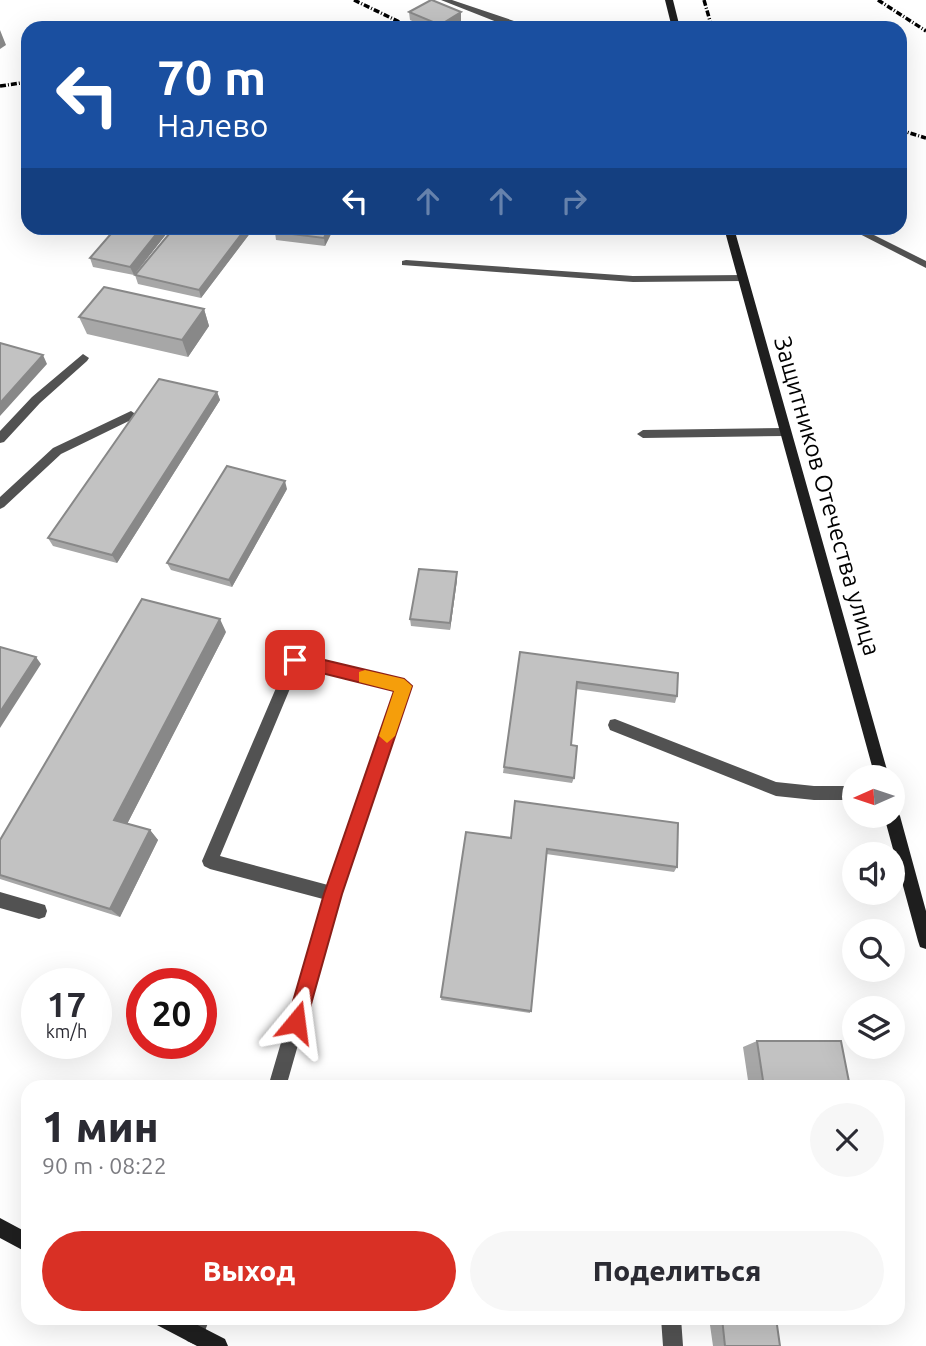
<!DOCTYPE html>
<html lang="ru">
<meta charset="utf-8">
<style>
:root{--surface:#fff;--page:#f7f7f7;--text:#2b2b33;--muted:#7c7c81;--accent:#d93025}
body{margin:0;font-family:Ubuntu,sans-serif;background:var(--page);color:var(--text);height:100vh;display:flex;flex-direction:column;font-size:26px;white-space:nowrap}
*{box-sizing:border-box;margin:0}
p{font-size:23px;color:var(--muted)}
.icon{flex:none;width:38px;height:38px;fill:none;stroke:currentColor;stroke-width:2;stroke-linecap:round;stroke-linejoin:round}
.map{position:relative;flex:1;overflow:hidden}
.side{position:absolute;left:21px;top:1080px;width:884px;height:245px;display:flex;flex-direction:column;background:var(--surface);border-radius:21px;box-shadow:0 7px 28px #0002}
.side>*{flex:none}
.banner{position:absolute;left:21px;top:21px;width:886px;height:214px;border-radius:21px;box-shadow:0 7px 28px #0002;background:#1a4fa0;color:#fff;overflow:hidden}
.needle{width:46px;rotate:267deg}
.buttons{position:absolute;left:842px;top:765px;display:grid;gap:14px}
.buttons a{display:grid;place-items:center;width:63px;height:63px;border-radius:50%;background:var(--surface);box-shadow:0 7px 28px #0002;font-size:35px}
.speed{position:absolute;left:21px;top:968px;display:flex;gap:14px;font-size:35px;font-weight:700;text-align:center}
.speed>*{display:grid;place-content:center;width:91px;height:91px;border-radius:50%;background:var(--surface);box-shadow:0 7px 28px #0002;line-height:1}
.speed small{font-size:18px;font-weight:400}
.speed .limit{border:10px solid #d22;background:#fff;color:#111}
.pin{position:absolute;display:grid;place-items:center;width:60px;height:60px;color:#fff;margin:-30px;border-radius:14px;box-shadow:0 4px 10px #0006}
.me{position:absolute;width:77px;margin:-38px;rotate:16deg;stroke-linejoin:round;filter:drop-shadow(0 0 5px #0008)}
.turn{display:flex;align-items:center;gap:24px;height:147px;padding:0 21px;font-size:32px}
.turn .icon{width:91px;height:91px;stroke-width:2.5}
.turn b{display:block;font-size:49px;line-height:60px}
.lanes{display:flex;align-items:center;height:66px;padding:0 21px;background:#0003;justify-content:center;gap:35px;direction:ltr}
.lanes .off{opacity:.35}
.round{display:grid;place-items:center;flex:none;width:74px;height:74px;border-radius:37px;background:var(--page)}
.headline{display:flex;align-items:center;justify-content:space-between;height:119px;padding:0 21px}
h1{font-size:42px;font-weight:800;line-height:52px}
.cta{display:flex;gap:14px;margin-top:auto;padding:14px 21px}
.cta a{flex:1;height:80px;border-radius:42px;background:var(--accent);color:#fff;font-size:28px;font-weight:800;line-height:80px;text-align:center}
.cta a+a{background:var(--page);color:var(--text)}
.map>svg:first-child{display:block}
</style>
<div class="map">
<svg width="926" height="1346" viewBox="0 0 926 1346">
<rect width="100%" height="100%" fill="#fff"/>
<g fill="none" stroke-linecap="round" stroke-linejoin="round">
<path fill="#525252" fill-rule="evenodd" d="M441,0H452L535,28L507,26Z
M406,260L633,276L743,275L748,278L743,281L633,282L402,265V261Z
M83,354L89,358L87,361L40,403L4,442L0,443V431L32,397Z
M131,411L137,415L135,418L61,454L4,507L0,509V497L53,448Z
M785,428L791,432L785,436L643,438L637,434L643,430Z
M295,654L404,680L409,682L411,686L341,894L286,1087H268L323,899L210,869L204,866L202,861L288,660L290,656ZM299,667L396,690L328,885L220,856Z
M615,719L776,782L814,786H854V800H814L776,796L610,730L608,725L610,720Z
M0,892L45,905L47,911L45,917L39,919L0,908Z
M190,1318H210L201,1341L194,1344L187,1341L184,1334Z
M661,1318H681L683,1346H663Z"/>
<path fill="#525252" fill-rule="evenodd" d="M848,228H860L926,261V268Z"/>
<path fill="#1f1f1f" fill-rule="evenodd" d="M665,0H673L680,28H672Z
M724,228H734L889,777H875Z
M892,809L897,811L900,816L926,911V949L920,947L918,941L884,816H892Z
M0,1218L28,1233V1253L0,1238Z
M154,1318H184L225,1339L228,1346H197L157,1325Z"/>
<path stroke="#000" stroke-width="3.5" stroke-dasharray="6 2 1 2" stroke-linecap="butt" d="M354,0L412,28
M704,0L712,28
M878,0L926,31
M0,86L28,82
M900,130L926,138"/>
</g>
<path fill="#a7a7a7" d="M409,12L461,21L449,28H428L410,20Z
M116,228H171L134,275L93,267L90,258Z
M174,228H254L201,298L138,284L135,275Z
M334,228L325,246L276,240L275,232Z
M204,309L209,326L188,357L87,334L79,317Z
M217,392L220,400L117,563L53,546L48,538Z
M287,489L232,587L171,570L167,563Z
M457,580L450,630L411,626L410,619Z
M226,632L127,824L150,830L158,840L120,917L0,879V840Z
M520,652L677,696L675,703L576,689L571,745L574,778L572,783L503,773Z
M466,832L677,867L674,872L546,854L530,1013L441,1000Z
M757,1041L850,1087H749L743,1047Z
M709,1318H776L780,1346H713Z"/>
<path fill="#888" d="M461,12V21L449,28H440V25Z
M0,30L6,45L0,49Z
M161,228H171L134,275L130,267Z
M246,228H254L201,298L199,290Z
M328,228H334L325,246L324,238Z
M204,309L209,326L188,357L182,340Z
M43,355L47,364L0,416V403Z
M217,392L220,400L117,563L112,555Z
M285,481L287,489L232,587L229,580Z
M457,572V580L450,630V623Z
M220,619L226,632L124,830L114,820Z
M36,657L41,664L0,728V712Z
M150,830L158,840L120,917L110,909Z"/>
<path fill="#c2c2c2" stroke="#888" stroke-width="2" d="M431,0H432L461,12L440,25L409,12Z
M116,228H161L130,267L90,258Z
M174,228H246L199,290L135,275Z
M277,228H328L324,238L275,232Z
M104,287L204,309L182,340L79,317Z
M0,343L43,355L0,403Z
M159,379L217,392L112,555L48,538Z
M227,466L285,481L229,580L167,563Z
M419,569L457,572L450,623L410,619Z
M142,599L220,619L114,820L150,830L110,909L0,875V840Z
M0,647L36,657L0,712Z
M520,652L678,673L677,696L577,682L571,745L577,746L574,778L504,767Z
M515,801L678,823L677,867L547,849L531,1011L441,997L466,832L511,838Z
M757,1041H841L850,1087H764Z
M722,1318H776L780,1346H725Z"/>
<path fill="#d93025" stroke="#8d1f18" stroke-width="2" d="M295,653L404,679L412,686L342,894L306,1022L303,1029L296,1032L289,1029L287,1022L324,894L394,691L289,665L287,660Z"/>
<path fill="#f59e0b" d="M365,670L404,679L412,686L395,736L387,743L379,736L394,691L359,682V672Z"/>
<g text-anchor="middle" stroke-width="6" stroke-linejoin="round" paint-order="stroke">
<g font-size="24" fill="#000" stroke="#fff">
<text transform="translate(827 496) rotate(74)" y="8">Защитников Отечества улица</text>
</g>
</g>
</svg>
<div class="buttons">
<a><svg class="needle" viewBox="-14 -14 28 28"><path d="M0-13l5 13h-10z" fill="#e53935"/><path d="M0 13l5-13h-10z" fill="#7c7c81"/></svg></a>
<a><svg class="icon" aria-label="sound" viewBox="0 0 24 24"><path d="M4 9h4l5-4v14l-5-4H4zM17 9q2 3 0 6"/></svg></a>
<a><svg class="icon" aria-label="search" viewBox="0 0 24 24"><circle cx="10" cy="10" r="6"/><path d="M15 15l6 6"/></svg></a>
<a><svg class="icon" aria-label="layers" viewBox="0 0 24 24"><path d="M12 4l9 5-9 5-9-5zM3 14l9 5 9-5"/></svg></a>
</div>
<div class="speed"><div>17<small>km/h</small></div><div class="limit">20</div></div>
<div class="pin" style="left:295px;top:660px;background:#d93025"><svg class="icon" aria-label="arrive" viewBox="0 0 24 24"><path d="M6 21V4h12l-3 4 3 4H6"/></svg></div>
<svg class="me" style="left:296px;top:1022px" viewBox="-20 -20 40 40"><path d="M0-17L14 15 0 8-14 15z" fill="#d93025" stroke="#fff" stroke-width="4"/></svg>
<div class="banner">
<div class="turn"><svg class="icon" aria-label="left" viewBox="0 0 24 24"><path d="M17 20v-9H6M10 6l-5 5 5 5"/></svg><div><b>70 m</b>Налево</div></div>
<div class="lanes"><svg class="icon" aria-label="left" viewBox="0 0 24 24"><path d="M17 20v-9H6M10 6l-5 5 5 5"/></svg><svg class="icon off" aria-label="ahead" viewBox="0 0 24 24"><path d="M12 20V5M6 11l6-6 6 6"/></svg><svg class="icon off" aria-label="ahead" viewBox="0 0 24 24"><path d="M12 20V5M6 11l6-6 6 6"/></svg><svg class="icon off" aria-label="right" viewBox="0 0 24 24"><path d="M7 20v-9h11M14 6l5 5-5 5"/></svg></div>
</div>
<section class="side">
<div class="headline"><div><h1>1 мин</h1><p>90 m · 08:22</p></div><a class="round"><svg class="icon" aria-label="close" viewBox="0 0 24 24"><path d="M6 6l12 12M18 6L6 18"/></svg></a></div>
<div class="cta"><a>Выход</a><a>Поделиться</a></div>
</section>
</div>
